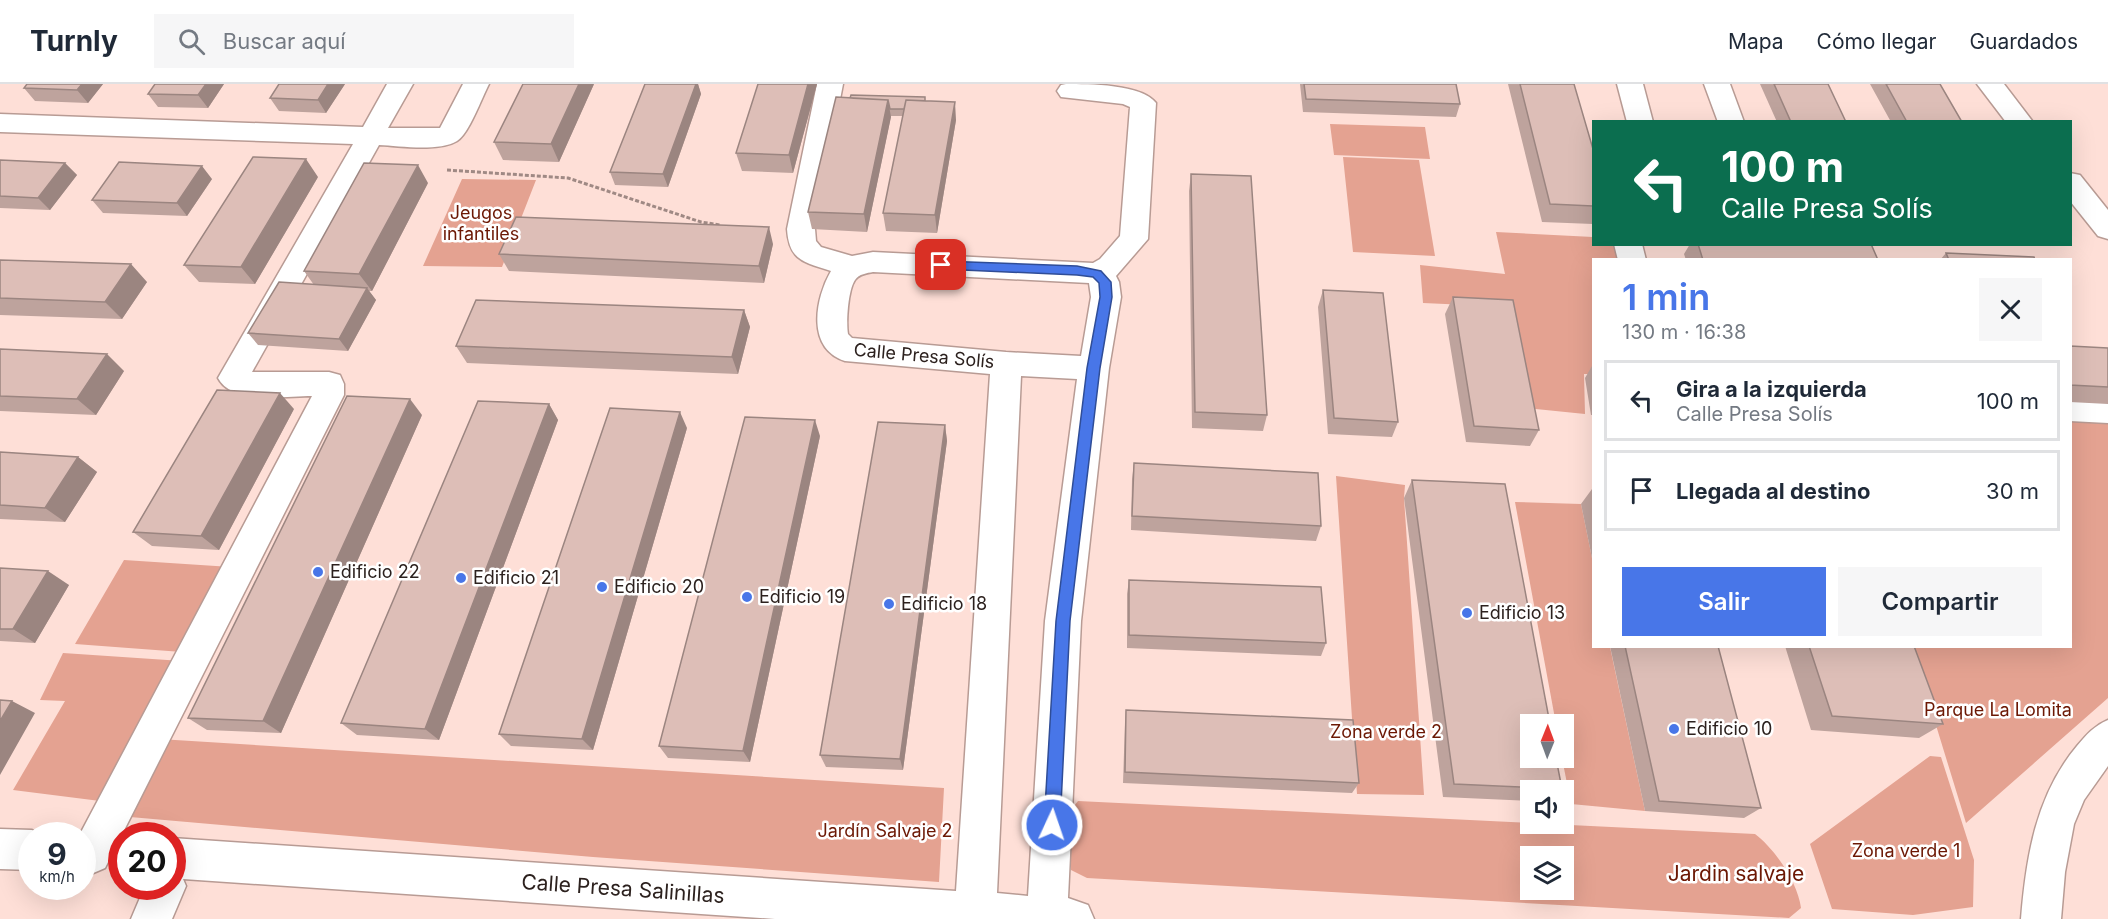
<!DOCTYPE html>
<html lang="es">
<meta charset="utf-8">
<style>
:root{--surface:#fff;--page:#f6f6f7;--text:#1f2937;--muted:#747a83;--line:#e0e1e3;--accent:#4876e8}
body{margin:0;font-family:Inter,sans-serif;background:var(--page);color:var(--text);height:100vh;display:flex;flex-direction:column;font-size:22px;white-space:nowrap}
*{box-sizing:border-box;margin:0}
p{font-size:20px;color:var(--muted)}
.icon{flex:none;width:33px;height:33px;fill:none;stroke:currentColor;stroke-width:2;stroke-linecap:round;stroke-linejoin:round}
.map{position:relative;flex:1;overflow:hidden}
.sheet{position:absolute;left:1592px;top:174px;width:480px;height:390px;display:flex;flex-direction:column;background:var(--surface);border-radius:0px;box-shadow:0 6px 24px #0002}
.sheet>*{flex:none}
.hud{position:absolute;left:1592px;top:36px;width:480px;height:126px;border-radius:0px;box-shadow:0 6px 24px #0002;background:#0b6e4f;color:#fff;overflow:hidden}
.needle{width:39px;rotate:1deg}
.fabs{position:absolute;left:1520px;top:630px;display:grid;gap:12px}
.fabs a{display:grid;place-items:center;width:54px;height:54px;border-radius:0px;background:var(--surface);box-shadow:0 6px 24px #0002;font-size:30px}
.speed{position:absolute;left:18px;top:738px;display:flex;gap:12px;font-size:30px;font-weight:700;text-align:center}
.speed>*{display:grid;place-content:center;width:78px;height:78px;border-radius:50%;background:var(--surface);box-shadow:0 6px 24px #0002;line-height:1}
.speed small{font-size:15px;font-weight:400}
.speed .limit{border:9px solid #d22;background:#fff;color:#111}
.pin{position:absolute;display:grid;place-items:center;width:51px;height:51px;color:#fff;margin:-26px;border-radius:12px;box-shadow:0 3px 9px #0006}
.me{position:absolute;width:66px;margin:-33px;rotate:3deg;stroke-linejoin:round;filter:drop-shadow(0 0 4px #0008)}
.turn{display:flex;align-items:center;gap:21px;height:126px;padding:0 30px;font-size:27px}
.turn .icon{width:78px;height:78px;stroke-width:2.5}
.turn b{display:block;font-size:42px;line-height:51px}
.round{display:grid;place-items:center;flex:none;width:63px;height:63px;border-radius:0px;background:var(--page)}
.overview{display:flex;align-items:center;justify-content:space-between;height:102px;padding:0 30px}
h1{font-size:36px;font-weight:600;line-height:45px;color:var(--accent)}
.primary-button{display:flex;gap:12px;margin-top:auto;padding:12px 30px}
.primary-button a{flex:1;height:69px;border-radius:0px;background:var(--accent);color:#fff;font-size:24px;font-weight:600;line-height:69px;text-align:center}
.primary-button a+a{background:var(--page);color:var(--text)}
ul{padding:0;list-style:none}
li{display:flex;align-items:center;gap:18px;height:81px;margin:0 12px 9px;padding:0 18px;border:3px solid var(--line);border-radius:0px}
li div{flex:1}
li b{display:block;font-size:22px}
li em{font-style:normal}
header{display:flex;align-items:center;gap:36px;box-sizing:border-box;height:84px;padding:0 30px;background:var(--surface);border-bottom:2px solid var(--line)}
header strong{font-size:28px}
nav{display:flex;gap:33px;margin-inline-start:auto;font-size:21px}
.search{width:420px;height:54px;background:var(--page);display:flex;align-items:center;gap:15px;box-sizing:border-box;padding:0 21px;border-radius:0px;color:var(--muted);font-size:22px}
.map>svg:first-child{display:block}
</style>
<header>
<strong>Turnly</strong>
<div class="search"><svg class="icon" aria-label="search" viewBox="0 0 24 24"><circle cx="10" cy="10" r="6"/><path d="M15 15l6 6"/></svg>Buscar aquí</div>
<nav><a>Mapa</a><a>Cómo llegar</a><a>Guardados</a></nav>
</header>
<div class="map">
<svg width="2108" height="835" viewBox="0 0 2108 835">
<rect width="100%" height="100%" fill="#fedfd7"/>
<path fill="#e4a291" fill-rule="evenodd" d="M1330,40L1425,43L1430,75L1334,71Z
M1343,73L1419,76L1435,172L1353,168Z
M462,95L536,96L502,183L423,182Z
M1496,148L1593,153V160L1622,161L1626,175L1593,176V290H1584L1585,330L1526,324L1512,223L1423,219L1420,181L1505,190Z
M2108,329V614L1966,739L1912,563L2070,562V331Z
M1336,392L1405,401L1404,414L1424,711L1357,710Z
M1515,418L1581,420L1593,479V562L1610,563L1645,727L1571,720L1562,674L1563,640H1556Z
M124,476L231,483L182,568L75,560Z
M63,569L182,577L108,718L13,706L65,617L40,616Z
M159,655L944,704L939,798L593,773L130,733Z
M1930,672L1941,673L1974,776L1973,823L1913,831L1832,825L1810,760Z
M1078,717L1755,750C1775,765 1798,799 1801,824L1789,834L1087,794L1071,786L1070,727ZM1530,772H1563V806H1530Z"/>
<g fill="none" stroke-linecap="round" stroke-linejoin="round">
<defs>
<path id="minor" d="M387,0H413L388,44H440L463,0H489C482,13 469,50 457,57C439,68 399,62 379,61L252,288H329L340,291L344,300V311L105,784L91,790L82,786V752H79L312,312C284,312 232,321 218,294L353,60L0,48V30L363,43Z
M817,0H843L815,145L816,157L821,163L852,172L873,168L1093,179L1100,175L1120,152L1130,23L1123,20L1061,13L1057,7L1061,1L1066,0C1089,0 1142,0 1156,19L1148,155L1116,192L1119,198L1121,213L1109,284L1081,537L1068,814L1088,821L1094,835H775L183,795L186,802L172,835H131L145,802H172V754L956,807L990,290L845,277C806,264 815,215 831,187C804,178 789,177 787,145ZM873,188L1089,199L1091,213L1081,272L1006,268L852,254L848,250C846,238 848,206 855,196C859,190 867,189 873,188ZM1021,292L1077,295L1045,537L1028,812L997,809Z
M1617,0H1643L1653,38H1627Z
M1704,0H1730L1744,38H1718Z
M1977,0H2004L2033,38H2006Z
M2070,89L2080,91L2108,126V155L2098,152L2070,117Z
M1614,160H1642L1646,176H1618Z
M2070,313L2108,315V339L2070,337Z
M0,745L32,746L45,752H32V786L0,785Z"/>
<path id="major" d="M2108,636V682L2084,716L2074,740L2065,788L2061,835H2021C2026,773 2036,711 2077,662C2087,650 2094,642 2108,636Z"/>
</defs>
<use href="#minor" stroke="#b89b94" stroke-width="3"/>
<use href="#major" stroke="#b89b94" stroke-width="3"/>
<path stroke="#9f8984" stroke-width="3" stroke-dasharray="4 2" stroke-linecap="butt" d="M447,86L568,94L701,138L720,141"/>
<use href="#minor" fill="#fff" fill-rule="evenodd"/>
<use href="#major" fill="#fff" fill-rule="evenodd"/>
</g>
<path fill="#bea39d" d="M103,0L88,19L35,17L24,4Z
M155,0H224L208,24L158,23L148,10Z
M345,0L326,29L279,27L270,14Z
M594,0L559,78L503,76L494,58Z
M645,0H698L701,10L668,103L615,101L610,88Z
M817,0L793,89L742,87L736,69Z
M1300,0H1456L1460,20L1456,33L1303,28Z
M1508,0H1574L1593,65V140L1542,138Z
M1760,0H1828L1846,38H1777Z
M1870,0H1940L1962,38H1891Z
M836,13L926,17L956,36L937,149L886,147L883,129L903,32H891L867,148L812,145L808,128Z
M0,76L65,79L77,91L50,126L0,124Z
M1191,90L1267,331L1263,347L1192,344L1189,107Z
M318,93L255,200L199,198L184,181Z
M212,95L187,132L103,129L92,116Z
M428,99L372,207H369L376,216L348,267L258,261L248,249L314,201L304,187Z
M773,160L764,199L509,187L499,170Z
M1690,160H1871L1878,176H1686L1684,170Z
M1946,169L2035,176H1940Z
M0,176L147,198L122,235L0,231Z
M1323,206L1398,338L1392,353L1328,350L1318,223Z
M1453,213L1539,346L1530,362L1466,358L1445,230Z
M744,226L750,243L738,290L467,279L456,262Z
M2070,262L2108,264V320L2070,318Z
M0,265L124,287L96,331L0,327Z
M1592,282H1593V331H1591L1585,294Z
M549,320L558,336L439,656L357,651L341,639Z
M294,325L219,466L152,462L133,448Z
M422,331L281,649L207,646L188,634Z
M945,341L947,357L903,686L826,683L820,671Z
M687,344L593,666L511,662L499,650Z
M820,352L750,678L668,674L659,662Z
M0,368L78,373L97,388L65,438L0,435Z
M1134,379L1321,442L1316,457L1131,446L1132,395Z
M1412,396L1562,705L1561,706H1530V717L1443,713L1404,414Z
M1592,405H1593V479L1581,420Z
M0,484L69,501L35,559L0,557Z
M1129,496L1326,559L1321,572L1127,564V510Z
M1610,562H1718L1761,724L1744,734L1645,727Z
M1785,562H1914L1943,640L1919,654L1811,646Z
M1126,626L1359,699L1352,709L1123,699L1125,638Z"/>
<path fill="#9b8580" d="M82,0H103L88,19L77,6Z
M206,0H224L208,24L198,11Z
M328,0H345L326,29L318,16Z
M579,0H594L559,78L551,60Z
M696,0H698L701,10L668,103L663,90Z
M808,0H817L793,89L789,71Z
M888,16L891,33L867,148L864,130Z
M955,18L956,36L937,149L935,131Z
M306,75L318,93L255,200L241,183Z
M65,79L77,91L50,126L38,114Z
M418,81L428,99L372,207L359,190Z
M202,82L212,95L187,132L177,119Z
M769,143L773,160L764,199L759,182Z
M131,180L147,198L122,235L105,218Z
M367,204L376,216L348,267L339,255Z
M744,226L750,243L738,290L732,273Z
M107,270L124,287L96,331L77,315Z
M280,309L294,325L219,466L201,452Z
M410,315L422,331L281,649L263,637Z
M549,320L558,336L439,656L425,645Z
M680,328L687,344L593,666L582,655Z
M815,336L820,352L750,678L743,667Z
M945,341L947,357L903,686L900,675Z
M78,373L97,388L65,438L45,424Z
M48,487L69,501L35,559L13,545Z
M12,617L35,629L0,691V637Z"/>
<path fill="#ddbeb7" stroke="#9b8580" stroke-width="1.5" d="M27,0H82L77,6L24,4Z
M155,0H206L198,11L148,10Z
M279,0H328L318,16L270,14Z
M523,0H579L551,60L494,58Z
M645,0H696L663,90L610,88Z
M758,0H808L789,71L736,69Z
M1304,0H1456L1460,20L1306,15Z
M1520,0H1574L1593,65V122L1550,120Z
M1774,0H1828L1846,38H1791Z
M1886,0H1940L1962,38H1907Z
M851,11L925,13V17L906,16L904,25H890L888,16L850,14Z
M836,13L888,16L864,130L808,128Z
M906,16L955,18L935,131L883,129Z
M253,73L306,75L241,183L184,181Z
M0,76L65,79L38,114L0,112Z
M119,78L202,82L177,119L92,116Z
M364,79L418,81L359,190L304,187Z
M1191,90L1251,92L1267,331L1195,328Z
M516,133L769,143L759,182L499,170Z
M1698,160H1871L1878,176H1703Z
M1946,169L2034,173L2035,176H1949Z
M0,176L131,180L105,218L0,214Z
M279,198L367,204L339,255L248,249Z
M1323,206L1383,209L1398,338L1334,334Z
M1453,213L1513,216L1539,346L1474,342Z
M476,216L744,226L732,273L456,262Z
M2070,262L2108,264V303L2070,301Z
M0,265L107,270L77,315L0,312Z
M217,306L280,309L201,452L133,448Z
M347,312L410,315L263,637L188,634Z
M478,317L549,320L425,645L341,639Z
M610,324L680,328L582,655L499,650Z
M745,333L815,336L743,667L659,662Z
M878,338L945,341L900,675L820,671Z
M0,368L78,373L45,424L0,421Z
M1134,379L1318,389L1321,442L1132,432Z
M1412,396L1505,400L1550,640H1530V674H1556L1562,705L1454,700Z
M0,484L48,487L13,545H0Z
M1129,496L1321,503L1326,559L1129,551Z
M1625,562H1718L1761,724L1659,717Z
M1809,562H1914L1943,640L1832,632Z
M0,616L12,617L0,637Z
M1126,626L1353,636L1359,699L1125,688Z"/>
<path fill="#4876e8" stroke="#2f4d97" stroke-width="1.5" d="M941,177L1077,182L1101,187L1111,198L1112,213L1100,284L1070,537L1060,741L1058,747L1052,749L1047,747L1044,741L1056,537L1087,284L1100,213L1099,199L1093,193L1077,191L941,185L935,181Z"/>
<g fill="#4876e8" stroke="#fff" stroke-width="2">
<circle cx="318" cy="488" r="6"/>
<circle cx="461" cy="494" r="6"/>
<circle cx="602" cy="503" r="6"/>
<circle cx="747" cy="513" r="6"/>
<circle cx="889" cy="520" r="6"/>
<circle cx="1467" cy="529" r="6"/>
<circle cx="1674" cy="645" r="6"/>
</g>
<g text-anchor="middle" stroke-width="5" stroke-linejoin="round" paint-order="stroke">
<g font-size="18" fill="#6c1804" stroke="#fff">
<text x="481" y="135">Jeugos<tspan x="481" dy="21">infantiles</tspan></text>
<text x="1998" y="632">Parque La Lomita</text>
<text x="1386" y="654">Zona verde 2</text>
<text x="885" y="753">Jardín Salvaje 2</text>
<text x="1906" y="773">Zona verde 1</text>
</g>
<g font-size="18" fill="#2c211e" stroke="#fff">
<text transform="translate(924 272) rotate(5)" y="6">Calle Presa Solís</text>
</g>
<g font-size="18" fill="#2c211e" stroke="#fff" text-anchor="start">
<text x="330" y="494">Edificio 22</text>
<text x="473" y="500">Edificio 21</text>
<text x="614" y="509">Edificio 20</text>
<text x="759" y="519">Edificio 19</text>
<text x="901" y="526">Edificio 18</text>
<text x="1479" y="535">Edificio 13</text>
<text x="1686" y="651">Edificio 10</text>
</g>
<g font-size="21" fill="#6c1804" stroke="#fff">
<text x="1736" y="797">Jardin salvaje</text>
</g>
<g font-size="21" fill="#2c211e" stroke="#fff">
<text transform="translate(623 805) rotate(4)" y="7">Calle Presa Salinillas</text>
</g>
</g>
</svg>
<div class="fabs">
<a><svg class="needle" viewBox="-14 -14 28 28"><path d="M0-13l5 13h-10z" fill="#e53935"/><path d="M0 13l5-13h-10z" fill="#747a83"/></svg></a>
<a><svg class="icon" aria-label="sound" viewBox="0 0 24 24"><path d="M4 9h4l5-4v14l-5-4H4zM17 9q2 3 0 6"/></svg></a>
<a><svg class="icon" aria-label="layers" viewBox="0 0 24 24"><path d="M12 4l9 5-9 5-9-5zM3 14l9 5 9-5"/></svg></a>
</div>
<div class="speed"><div>9<small>km/h</small></div><div class="limit">20</div></div>
<div class="pin" style="left:941px;top:181px;background:#d93025"><svg class="icon" aria-label="arrive" viewBox="0 0 24 24"><path d="M6 21V4h12l-3 4 3 4H6"/></svg></div>
<svg class="me" style="left:1052px;top:741px" viewBox="-20 -20 40 40"><circle r="17" fill="#4876e8" stroke="#fff" stroke-width="3"/><path d="M0-11L8 9 0 5-8 9z" fill="#fff"/></svg>
<div class="hud">
<div class="turn"><svg class="icon" aria-label="left" viewBox="0 0 24 24"><path d="M17 20v-9H6M10 6l-5 5 5 5"/></svg><div><b>100 m</b>Calle Presa Solís</div></div>
</div>
<section class="sheet">
<div class="overview"><div><h1>1 min</h1><p>130 m · 16:38</p></div><a class="round"><svg class="icon" aria-label="close" viewBox="0 0 24 24"><path d="M6 6l12 12M18 6L6 18"/></svg></a></div>
<ul>
<li><svg class="icon" aria-label="left" viewBox="0 0 24 24"><path d="M17 20v-9H6M10 6l-5 5 5 5"/></svg><div><b>Gira a la izquierda</b><p>Calle Presa Solís</p></div><em>100 m</em></li>
<li><svg class="icon" aria-label="arrive" viewBox="0 0 24 24"><path d="M6 21V4h12l-3 4 3 4H6"/></svg><div><b>Llegada al destino</b></div><em>30 m</em></li>
</ul>
<div class="primary-button"><a>Salir</a><a>Compartir</a></div>
</section>
</div>
